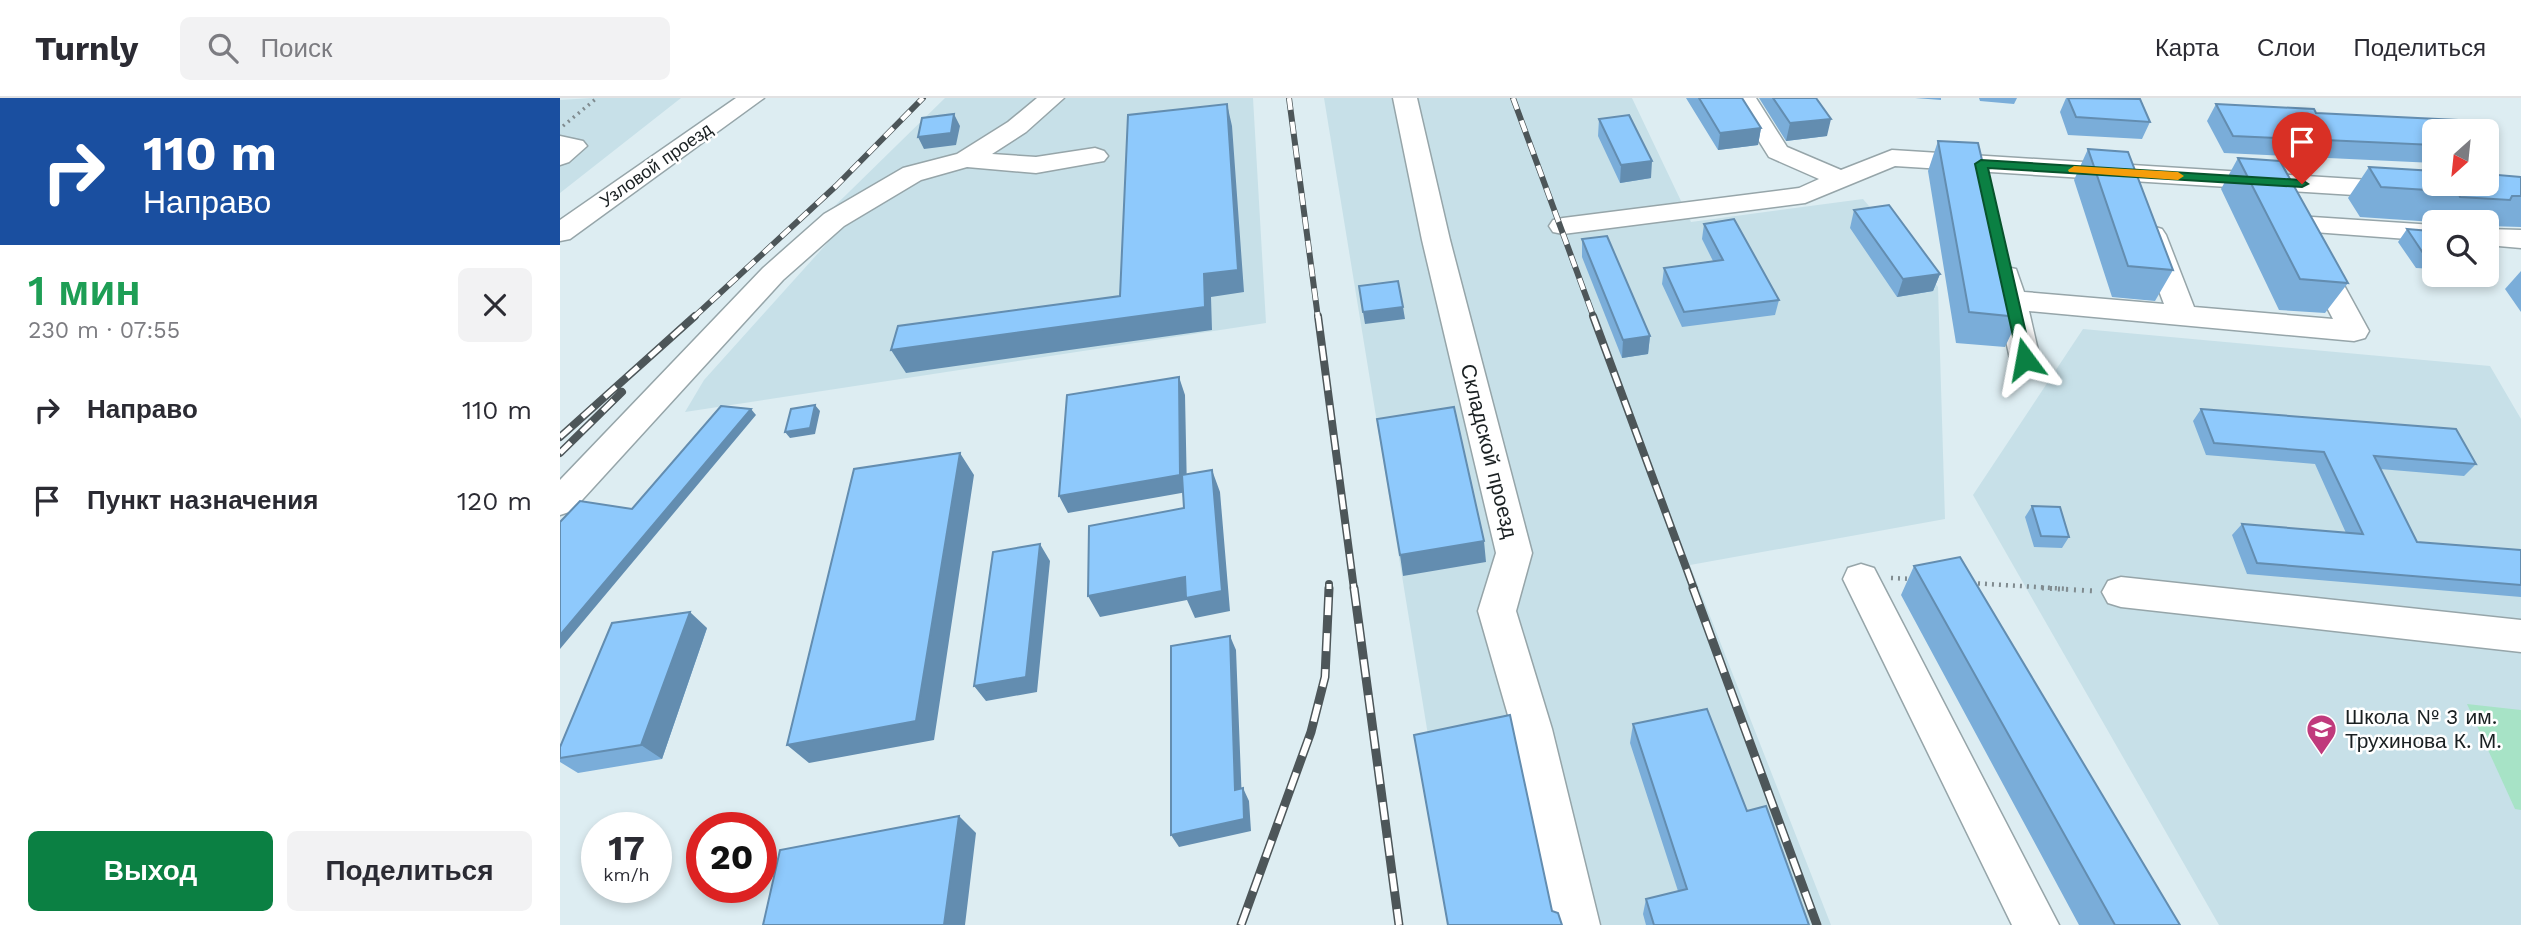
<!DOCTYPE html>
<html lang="ru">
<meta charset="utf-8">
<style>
:root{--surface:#fff;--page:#f2f2f3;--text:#2b2b33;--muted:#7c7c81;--line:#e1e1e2;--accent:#0b8043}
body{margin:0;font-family:"Work Sans",sans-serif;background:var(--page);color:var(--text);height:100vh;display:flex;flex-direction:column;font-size:26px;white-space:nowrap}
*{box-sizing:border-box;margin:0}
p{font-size:23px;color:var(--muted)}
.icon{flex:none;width:38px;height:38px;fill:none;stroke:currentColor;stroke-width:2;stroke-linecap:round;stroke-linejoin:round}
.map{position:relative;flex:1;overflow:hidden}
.panel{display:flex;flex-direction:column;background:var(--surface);width:560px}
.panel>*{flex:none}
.guide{background:#1a4fa0;color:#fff;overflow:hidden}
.needle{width:46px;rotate:207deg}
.controls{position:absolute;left:1862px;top:21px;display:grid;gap:14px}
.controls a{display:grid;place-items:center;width:77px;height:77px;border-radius:10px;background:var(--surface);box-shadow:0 4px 10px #0003;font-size:35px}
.speed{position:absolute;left:21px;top:714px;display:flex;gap:14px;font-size:35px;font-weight:700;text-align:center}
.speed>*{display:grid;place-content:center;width:91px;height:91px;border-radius:50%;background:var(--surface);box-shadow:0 4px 10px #0003;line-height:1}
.speed small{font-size:18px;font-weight:400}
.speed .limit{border:10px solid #d22;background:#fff;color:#111}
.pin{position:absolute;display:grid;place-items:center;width:60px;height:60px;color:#fff;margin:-72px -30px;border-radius:50% 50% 50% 0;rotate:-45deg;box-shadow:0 0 7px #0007}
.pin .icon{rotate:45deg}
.me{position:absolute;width:77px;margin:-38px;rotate:347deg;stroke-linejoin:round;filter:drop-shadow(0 0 5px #0008)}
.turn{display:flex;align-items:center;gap:24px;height:147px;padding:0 28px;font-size:32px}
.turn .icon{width:91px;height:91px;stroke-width:2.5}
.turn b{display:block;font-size:49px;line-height:60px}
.round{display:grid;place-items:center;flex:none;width:74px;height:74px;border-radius:10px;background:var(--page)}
.overview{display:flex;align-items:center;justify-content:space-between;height:119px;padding:0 28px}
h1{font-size:42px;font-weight:600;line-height:52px;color:#1e9e55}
.primary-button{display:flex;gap:14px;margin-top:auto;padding:14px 28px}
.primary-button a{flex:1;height:80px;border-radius:10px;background:var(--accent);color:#fff;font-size:28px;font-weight:600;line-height:80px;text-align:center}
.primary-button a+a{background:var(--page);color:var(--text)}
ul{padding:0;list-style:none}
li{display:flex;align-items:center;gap:21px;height:91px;padding:0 28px}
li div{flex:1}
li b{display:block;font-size:26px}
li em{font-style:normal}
header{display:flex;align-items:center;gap:42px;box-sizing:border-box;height:98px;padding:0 35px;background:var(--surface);border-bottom:2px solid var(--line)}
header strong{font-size:33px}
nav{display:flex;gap:38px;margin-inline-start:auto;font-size:24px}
.search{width:490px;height:63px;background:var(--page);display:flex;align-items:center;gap:18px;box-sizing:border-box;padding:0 24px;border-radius:10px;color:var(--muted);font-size:26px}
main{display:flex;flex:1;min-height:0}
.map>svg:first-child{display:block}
</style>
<header>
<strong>Turnly</strong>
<div class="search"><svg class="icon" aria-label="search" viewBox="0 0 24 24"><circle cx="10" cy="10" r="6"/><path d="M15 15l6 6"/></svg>Поиск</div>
<nav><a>Карта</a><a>Слои</a><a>Поделиться</a></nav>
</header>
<main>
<section class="panel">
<div class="guide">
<div class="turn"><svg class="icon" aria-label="right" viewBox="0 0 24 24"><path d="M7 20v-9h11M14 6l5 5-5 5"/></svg><div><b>110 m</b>Направо</div></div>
</div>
<div class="overview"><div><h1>1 мин</h1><p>230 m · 07:55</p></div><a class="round"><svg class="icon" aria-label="close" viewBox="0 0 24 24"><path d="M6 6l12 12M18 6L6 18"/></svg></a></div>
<ul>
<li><svg class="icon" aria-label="right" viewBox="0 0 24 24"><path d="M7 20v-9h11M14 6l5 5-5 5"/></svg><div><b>Направо</b></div><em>110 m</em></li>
<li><svg class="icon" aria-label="arrive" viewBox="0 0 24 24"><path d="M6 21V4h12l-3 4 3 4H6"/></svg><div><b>Пункт назначения</b></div><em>120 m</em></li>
</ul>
<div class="primary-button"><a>Выход</a><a>Поделиться</a></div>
</section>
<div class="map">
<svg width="1961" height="827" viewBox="0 0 1961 827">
<rect width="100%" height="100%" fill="#ddedf2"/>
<path fill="#c7e0e8" d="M32,0H121L0,95V2Z
M385,0H693L706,225L125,314L144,282L270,142L241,141Z
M764,0H1072L1131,124L1303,101L1378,189L1385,421L1130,467L1271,827H899Z
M1523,231L1930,268L1961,321V827H1659L1413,397Z"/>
<path fill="#a7e3c6" d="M1907,606L1961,612V712L1955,711Z"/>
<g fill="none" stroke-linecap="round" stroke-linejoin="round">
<defs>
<path id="minor" d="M176,0H204L10,141L0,143V122Z
M477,0H504L466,34L432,56L476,59L535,50L544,53L548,58L544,63L476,75L407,69L361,82L284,128L223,182L12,413L0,417V382L203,170L264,116L343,70L397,56L448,24Z
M833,0H857L890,142L972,455L956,513L992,631L1040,827H994L952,631L918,513L936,455L862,142Z
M1172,0H1196L1227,49L1281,72L1332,52L1842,84L1851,86L1855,92L1851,98L1842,100L1335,68L1245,105L1003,136L993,134L989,128L993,122L1003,120L1239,90L1259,81L1209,59Z
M0,38L23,43L27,48L9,64L0,67Z
M1737,118L1874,127V143L1727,132L1723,126L1727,120Z
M1592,128L1602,131L1606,137L1634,209L1773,221L1740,158L1744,152L1754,149L1764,152L1768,158L1809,233L1805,240L1794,243L1469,213L1480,261L1476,269L1465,272L1454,269L1450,261L1432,178L1436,171L1446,169L1456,171L1464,194L1604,206L1578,137L1582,131Z
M1927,131L1961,132V150L1927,147Z
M1301,466L1314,470L1499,827H1452L1283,481L1288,470Z
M1561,479L1961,522V554L1561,509L1548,505L1542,494L1548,483Z"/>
</defs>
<use href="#minor" stroke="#96a5a9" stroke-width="3"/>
<path stroke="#808b8f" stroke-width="3.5" stroke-dasharray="2 4.5" stroke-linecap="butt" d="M3,28L37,0"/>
<path stroke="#808b8f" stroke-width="4.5" stroke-dasharray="2 5" stroke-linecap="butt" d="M1331,480L1354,481
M1411,485L1509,491"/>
<path stroke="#808b8f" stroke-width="5" stroke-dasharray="2 6" stroke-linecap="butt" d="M1482,490L1535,493"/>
<use href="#minor" fill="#fff" fill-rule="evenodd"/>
<defs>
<path id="rail-far2" d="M729,0L758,220
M953,0L1034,220
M133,220L276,88L363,0"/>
<path id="rail-far1" d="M758,218L794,491
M1033,218L1134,491
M0,339L135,218
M0,355L62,294
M769,491V486"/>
<path id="rail" d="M794,490L839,827
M1133,490L1257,827
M681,827L751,634L765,579L769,490"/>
</defs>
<use href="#rail-far2" stroke="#4d5659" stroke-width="6"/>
<use href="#rail-far1" stroke="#4d5659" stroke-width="8"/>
<use href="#rail" stroke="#4d5659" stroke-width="9"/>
<use href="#rail-far2" stroke="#fff" stroke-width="4.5" stroke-dasharray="12" stroke-linecap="butt"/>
<use href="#rail-far1" stroke="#fff" stroke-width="5" stroke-dasharray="15" stroke-linecap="butt"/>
<use href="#rail" stroke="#fff" stroke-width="6" stroke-dasharray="18" stroke-linecap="butt"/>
</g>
<path fill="#7aadd9" d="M1126,0H1182L1201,30L1198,47L1158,52Z
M1199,0H1256L1267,38L1226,43Z
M1355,0H1381V2Z
M1419,0H1457L1454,6L1420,3Z
M1506,0H1562L1590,24L1582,41L1508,37L1500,14Z
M1656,6L1756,15L1874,33V65L1664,55L1647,23Z
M1039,21L1091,80L1060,85L1038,38Z
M1378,43L1459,219L1445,249L1396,245L1368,73Z
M1528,51L1613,172L1595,203L1552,199L1514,82Z
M1678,60L1788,185L1765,215L1719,212L1661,91Z
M1809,69L1961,79V129L1928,128L1927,130V124H1874L1800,119L1788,100Z
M1294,112L1380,176L1373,193L1337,199L1290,130Z
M1144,126L1219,202L1215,217L1122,229L1102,186L1104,170L1153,163L1142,141Z
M1847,131L1874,138V171L1856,170L1838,144Z
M1022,141L1090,238L1088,256L1062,260L1022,159Z
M1961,173V214L1945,191Z
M1641,311L1916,366L1904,378L1820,371L1857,444L1961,452V499L1687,476L1672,437L1682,426L1786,435L1755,366L1646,357L1633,323Z
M1472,408L1509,439L1502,450L1474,449L1465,419Z
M1354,468L1620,827H1519L1341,497Z
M147,530L102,661L18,675L0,664V649Z
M1073,626L1187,713L1249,827H1086L1083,816L1086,801L1118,793L1070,645Z"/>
<path fill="#638db0" d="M667,6L672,28L684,194L651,199L652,232L346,275L331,252L645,209L644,176Z
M394,16L400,28L396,47L364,51L358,39Z
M1271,21L1267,38L1226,43L1230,25Z
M1201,30L1198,47L1158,52L1160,35Z
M1092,63L1091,80L1060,85L1061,67Z
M1380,176L1373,193L1337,199L1343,181Z
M843,209L845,221L805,226L803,214Z
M1090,238L1088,256L1062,260L1063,242Z
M619,279L625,297L627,394L508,415L499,398Z
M255,307L260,313L255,336L230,340L225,334Z
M191,311L196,317L0,551V537Z
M400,355L414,377L374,642L249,665L227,647Z
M652,372L660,394L670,513L635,520L627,502L540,519L528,498L625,479Z
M924,443L926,464L843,478L840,457Z
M480,446L490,463L477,594L426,603L414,588Z
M130,514L147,530L102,661L81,647Z
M670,538L676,552L682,705L675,692Z
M683,690L689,703L691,733L619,749L611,737Z
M399,718L416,735L405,827H384Z"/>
<path fill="#8ec9fc" stroke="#638db0" stroke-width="2" d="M1139,0H1182L1201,30L1160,35Z
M1213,0H1256L1271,21L1230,25Z
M1508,0L1580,1L1590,24L1516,19Z
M667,6L678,172L644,176L645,209L331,252L338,228L560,198L568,17Z
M1656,6L1754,11L1756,15L1898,22L1907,33H1874V47L1673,38Z
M394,16L391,35L358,39L362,20Z
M1069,17L1092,63L1061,67L1039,21Z
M1378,43L1418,45L1459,219L1409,214Z
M1528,51L1568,54L1613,172L1568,168Z
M1678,60L1720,63L1788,185L1740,181Z
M1809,69L1874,73V86H1927V76L1961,79V98H1952L1950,102L1900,99L1898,94L1821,89Z
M1329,107L1380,176L1343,181L1294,112Z
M1174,121L1219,202L1124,214L1104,170L1163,162L1144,126Z
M1847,131L1870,133L1874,138V159L1865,158Z
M1047,138L1090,238L1063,242L1022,141Z
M838,183L843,209L803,214L799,188Z
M619,279L620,377L499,398L507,297Z
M255,307L250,330L225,334L231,311Z
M161,308L191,311L0,537V424L20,403L72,411Z
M894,309L924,443L840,457L817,321Z
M1641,311L1896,331L1916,366L1814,358L1857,444L1961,452V487L1697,465L1682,426L1803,436L1764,354L1654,345Z
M400,355L356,623L227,647L294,371Z
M652,372L662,493L626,500L625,479L528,498L529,428L624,410L622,377Z
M1472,408L1500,409L1509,439L1481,438Z
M480,446L466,579L414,588L433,454Z
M1400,459L1620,827H1555L1354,468Z
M130,514L81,647L0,660V649L52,525Z
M670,538L675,692L683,690L684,721L611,737V548Z
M1147,611L1187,713L1206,708L1249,827H1094L1086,801L1127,791L1073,626Z
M950,617L992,813L998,815L1002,827H888L854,637Z
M399,718L384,827H203L220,752Z"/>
<path fill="#0b8043" stroke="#07532c" stroke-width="2" d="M1421,62L1742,82L1748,86L1742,89L1428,70L1472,261L1465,266L1458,261L1415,66Z"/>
<path fill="#f59e0b" d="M1514,68L1618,74L1624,78L1618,82L1509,74L1508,72Z"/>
<defs>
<symbol id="school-pin" viewBox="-11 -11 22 30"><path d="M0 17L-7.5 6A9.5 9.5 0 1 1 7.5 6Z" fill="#c03a7c" stroke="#fff"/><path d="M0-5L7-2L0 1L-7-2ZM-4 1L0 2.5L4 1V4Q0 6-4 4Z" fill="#fff"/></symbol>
</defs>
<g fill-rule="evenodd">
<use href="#school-pin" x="1744" y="614" width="35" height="47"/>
</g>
<g text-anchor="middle" stroke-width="5" stroke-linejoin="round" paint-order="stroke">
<g font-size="18" fill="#1a2022" stroke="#fff">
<text transform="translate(96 67) rotate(-35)" y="6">Узловой проезд</text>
</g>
<g font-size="21" fill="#1a2022" stroke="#fff">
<text transform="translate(929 353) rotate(76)" y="7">Складской проезд</text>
</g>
<g font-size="21" fill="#1a2022" stroke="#fff" text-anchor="start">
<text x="1785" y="626">Школа № 3 им.<tspan x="1785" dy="24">Трухинова К. М.</tspan></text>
</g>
</g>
</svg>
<div class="controls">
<a><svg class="needle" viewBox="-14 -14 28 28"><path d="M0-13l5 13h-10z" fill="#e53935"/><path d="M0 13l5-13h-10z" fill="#7c7c81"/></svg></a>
<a><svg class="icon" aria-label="search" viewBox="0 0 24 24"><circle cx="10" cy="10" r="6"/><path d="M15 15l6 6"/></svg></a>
</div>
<div class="speed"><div>17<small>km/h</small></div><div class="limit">20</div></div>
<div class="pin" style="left:1742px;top:86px;background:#d93025"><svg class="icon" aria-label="arrive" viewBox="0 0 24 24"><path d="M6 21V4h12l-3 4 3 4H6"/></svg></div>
<svg class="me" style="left:1465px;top:261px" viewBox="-20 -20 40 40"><path d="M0-17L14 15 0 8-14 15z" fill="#0b8043" stroke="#fff" stroke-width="4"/></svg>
</div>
</main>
